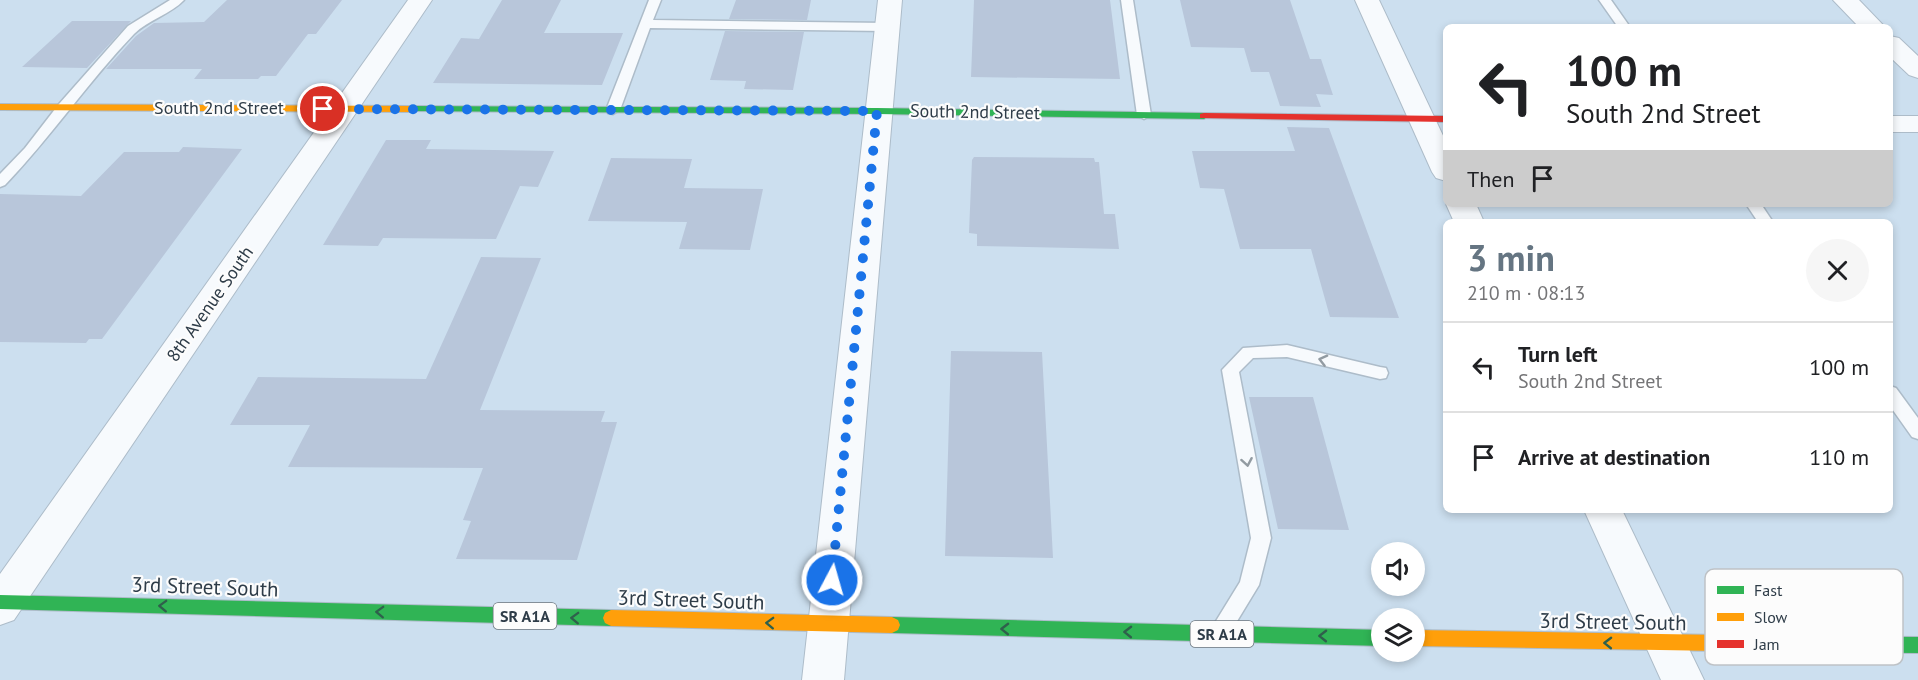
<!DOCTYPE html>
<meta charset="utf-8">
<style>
:root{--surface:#fff;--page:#f6f6f6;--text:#202124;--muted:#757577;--line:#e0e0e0;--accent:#657582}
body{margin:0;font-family:"PT Sans",sans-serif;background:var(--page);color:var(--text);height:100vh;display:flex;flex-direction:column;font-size:22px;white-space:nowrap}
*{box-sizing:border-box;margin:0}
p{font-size:20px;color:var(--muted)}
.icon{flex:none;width:33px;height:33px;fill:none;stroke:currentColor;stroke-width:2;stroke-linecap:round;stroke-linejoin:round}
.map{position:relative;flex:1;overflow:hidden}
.drawer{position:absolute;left:1443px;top:219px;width:450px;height:294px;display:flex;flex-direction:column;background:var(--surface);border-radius:9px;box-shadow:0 3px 9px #0003}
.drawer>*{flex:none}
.banner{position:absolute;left:1443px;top:24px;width:450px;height:183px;border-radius:9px;box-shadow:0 3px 9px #0003;background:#fff;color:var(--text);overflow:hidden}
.fabs{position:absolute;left:1371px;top:542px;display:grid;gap:12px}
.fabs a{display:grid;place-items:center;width:54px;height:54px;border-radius:50%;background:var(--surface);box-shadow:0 3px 9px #0003;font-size:30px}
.pin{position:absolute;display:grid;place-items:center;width:51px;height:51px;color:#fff;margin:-26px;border:3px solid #fff;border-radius:50%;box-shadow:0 2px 6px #0007}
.me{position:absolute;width:66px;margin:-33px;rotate:6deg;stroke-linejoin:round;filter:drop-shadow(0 0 4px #0008)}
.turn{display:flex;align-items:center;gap:21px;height:126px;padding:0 24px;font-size:27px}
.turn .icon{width:78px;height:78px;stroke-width:2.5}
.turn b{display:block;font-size:42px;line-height:51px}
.then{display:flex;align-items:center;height:57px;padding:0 24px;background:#0003;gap:12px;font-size:22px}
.round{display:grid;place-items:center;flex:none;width:63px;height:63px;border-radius:32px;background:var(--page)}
.overview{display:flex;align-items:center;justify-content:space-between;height:102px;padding:0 24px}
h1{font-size:36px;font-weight:700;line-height:45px;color:var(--accent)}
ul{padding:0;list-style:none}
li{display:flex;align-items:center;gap:18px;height:90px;padding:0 24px;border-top:2px solid var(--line)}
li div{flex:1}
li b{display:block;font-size:22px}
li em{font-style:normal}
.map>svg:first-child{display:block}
</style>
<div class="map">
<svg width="1918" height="680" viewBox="0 0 1918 680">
<rect width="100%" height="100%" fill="#ccdfef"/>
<path fill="#b8c6da" d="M227,0H342L316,34H308L276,76H261L258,79H194L202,69H106L136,36L154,23L204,22Z
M502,0H561L544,33H623L602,85L433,83L461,38L479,39Z
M736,0H811L807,20L729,19Z
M974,0H1110L1120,79L971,77Z
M1180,0H1290L1310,59H1321L1333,95L1316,94L1321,107L1280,106L1269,72H1251L1244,48L1191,47Z
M72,21H131L87,68L22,67Z
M725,31L804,32L793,90L744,89L746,81L710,80Z
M1287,127L1329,128L1399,318L1330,317L1311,249H1240L1224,189L1200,188L1192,151H1295Z
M386,140H431L426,149L554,151L538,187L520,186L496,239L383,238L378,246L323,245Z
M183,147L242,149L102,339H89L86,343L0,342V194L81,196L124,152H179Z
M974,157L1094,158L1095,162H1099L1104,214H1115L1119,249L977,246V234L969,233L972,160Z
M611,158L692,159L684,188L763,189L750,250L679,249L687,222L588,221Z
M481,257L541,258L480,410L605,411L601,422H617L577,560L456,559L471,521L463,520L483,468L288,467L310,425H230L258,377L426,379Z
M951,351L1042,352L1053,558L945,556Z
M1249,397H1313L1349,530L1278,529Z"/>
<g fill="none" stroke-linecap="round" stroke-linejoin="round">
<defs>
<path id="lane" d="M170,0H184C171,14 148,20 134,34C88,82 51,137 5,185L0,187V174L25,148L59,104L128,26Z
M649,0H661L653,20L887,23L893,27L887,31L650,28L620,110L613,114L608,113L606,110Z
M1121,0H1133L1151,115L1144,119L1137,115Z
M1599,0H1611L1630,27H1618Z
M1746,204H1761L1773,222H1758Z
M1287,345L1380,367L1386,368L1388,373L1386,378L1380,379L1287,357L1253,358L1239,372L1271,538L1259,585L1225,641L1218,644L1211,641L1208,634L1240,582L1251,538L1222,370L1243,348Z
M1890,386L1896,388L1918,418V439L1912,437L1890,406Z"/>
<path id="street" d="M408,0H432L14,620L0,625V574Z
M878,0H902L844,680H802Z
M1355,0H1379L1446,142V181L1436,178L1432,172Z
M1833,0H1859L1885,27H1859Z
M1890,36L1899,38L1918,56V78L1909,75L1890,57Z
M1890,116H1918V132H1890Z
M1446,204H1476L1484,222H1454Z
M1584,510H1622L1704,680H1661Z"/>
<path id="fast" d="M412,106L877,108L1204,113L1209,116L1204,119L877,114L408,111V107Z
M0,595L611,610L617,613L619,618L617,623L611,626L0,609Z
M892,617L1382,630V646L892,633L886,630L884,625L886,620Z
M1783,636L1918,637V653L1783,652L1777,650L1775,644L1777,638Z"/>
<path id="slow" d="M0,104L412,106L417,109L412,112L0,110Z
M611,610L892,617L898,620L900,625L898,630L892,633L611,626L605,623L603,618L605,613Z
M1414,630L1783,636L1789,638L1791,644L1789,650L1783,652L1414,646Z"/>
<path id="jam" d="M1204,113L1446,116V122L1200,118V114Z"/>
</defs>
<use href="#lane" stroke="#adbcc9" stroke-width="3"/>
<use href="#street" stroke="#adbcc9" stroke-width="2"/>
<use href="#fast" stroke="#adbcc9" stroke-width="2"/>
<use href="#slow" stroke="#adbcc9" stroke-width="2"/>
<use href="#jam" stroke="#adbcc9" stroke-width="2"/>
<use href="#lane" fill="#f7fafd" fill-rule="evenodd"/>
<use href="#street" fill="#f7fafd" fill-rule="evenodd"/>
<use href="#fast" fill="#30b455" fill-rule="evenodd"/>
<use href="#slow" fill="#ff9f0a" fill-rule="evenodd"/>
<use href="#jam" fill="#e5322d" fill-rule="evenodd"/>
</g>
<defs><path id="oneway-chevron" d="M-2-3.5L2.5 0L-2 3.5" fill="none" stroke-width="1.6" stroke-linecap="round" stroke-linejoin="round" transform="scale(1.5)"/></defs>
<g stroke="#929ba2">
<use href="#oneway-chevron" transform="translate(1323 360) rotate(-166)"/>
<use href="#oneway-chevron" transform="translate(1247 462) rotate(80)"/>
</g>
<g stroke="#2f604c">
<use href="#oneway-chevron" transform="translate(163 606) rotate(-178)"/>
<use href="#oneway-chevron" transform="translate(380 612) rotate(-178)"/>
<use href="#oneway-chevron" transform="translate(575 618) rotate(-178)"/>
<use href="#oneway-chevron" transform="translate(770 623) rotate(-178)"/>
<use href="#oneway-chevron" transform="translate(1005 629) rotate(-179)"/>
<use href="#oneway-chevron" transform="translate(1128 632) rotate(-179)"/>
<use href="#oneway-chevron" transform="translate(1323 636) rotate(-179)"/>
<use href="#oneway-chevron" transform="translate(1608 643) rotate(-179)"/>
</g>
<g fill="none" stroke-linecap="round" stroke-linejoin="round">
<path stroke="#1a73e8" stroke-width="10" stroke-dasharray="0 18" d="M323,109L877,111L832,580"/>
</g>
<g text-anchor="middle" stroke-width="4.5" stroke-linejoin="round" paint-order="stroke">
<g fill="#fcfcfc" stroke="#6c767e" stroke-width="1.5">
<rect x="493.5" y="603" width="63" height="26" rx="4.5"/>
<rect x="1190.5" y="621" width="63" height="26" rx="4.5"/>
</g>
<g font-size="16" font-weight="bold" fill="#2e3c48">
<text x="525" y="622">SR A1A</text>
<text x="1222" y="640">SR A1A</text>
</g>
<g font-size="18" fill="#2e3c48" stroke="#fcfcfc">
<text x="219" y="114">South 2nd Street</text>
<text transform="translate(975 112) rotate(1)" y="6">South 2nd Street</text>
<text transform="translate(210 304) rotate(-55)" y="6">8th Avenue South</text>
</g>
<g font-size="21" fill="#2e3c48" stroke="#fcfcfc">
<text transform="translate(205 587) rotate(2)" y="7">3rd Street South</text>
<text transform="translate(691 600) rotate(2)" y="7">3rd Street South</text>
<text transform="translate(1613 622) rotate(1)" y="7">3rd Street South</text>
</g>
</g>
<rect x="1705" y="569" width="198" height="96" rx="9" fill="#fcfcfc" stroke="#bec2c6" stroke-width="1.5"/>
<rect x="1717" y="586" width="27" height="8" fill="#30b455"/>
<rect x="1717" y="613" width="27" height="8" fill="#ff9f0a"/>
<rect x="1717" y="640" width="27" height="8" fill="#e5322d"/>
<g font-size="16" fill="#2e3c48">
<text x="1754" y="596">Fast</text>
<text x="1754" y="623">Slow</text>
<text x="1754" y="650">Jam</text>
</g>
</svg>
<div class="fabs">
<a><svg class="icon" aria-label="sound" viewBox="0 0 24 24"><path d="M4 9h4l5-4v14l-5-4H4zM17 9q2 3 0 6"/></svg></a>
<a><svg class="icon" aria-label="layers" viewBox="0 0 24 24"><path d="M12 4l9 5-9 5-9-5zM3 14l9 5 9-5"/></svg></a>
</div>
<div class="pin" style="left:323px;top:109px;background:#d93025"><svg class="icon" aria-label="arrive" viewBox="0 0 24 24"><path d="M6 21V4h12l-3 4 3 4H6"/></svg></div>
<svg class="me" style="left:832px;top:580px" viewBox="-20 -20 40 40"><circle r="17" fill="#1a73e8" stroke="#fff" stroke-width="3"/><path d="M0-11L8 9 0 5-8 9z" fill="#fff"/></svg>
<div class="banner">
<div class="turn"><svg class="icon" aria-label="left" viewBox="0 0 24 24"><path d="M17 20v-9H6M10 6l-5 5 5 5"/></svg><div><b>100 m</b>South 2nd Street</div></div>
<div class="then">Then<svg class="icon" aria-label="arrive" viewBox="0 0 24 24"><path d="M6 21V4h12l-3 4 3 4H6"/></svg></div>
</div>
<section class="drawer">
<div class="overview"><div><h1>3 min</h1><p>210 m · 08:13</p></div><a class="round"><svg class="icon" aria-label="close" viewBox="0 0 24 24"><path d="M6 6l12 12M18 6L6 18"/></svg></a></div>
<ul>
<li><svg class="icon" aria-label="left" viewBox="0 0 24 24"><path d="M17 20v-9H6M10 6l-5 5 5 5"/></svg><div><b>Turn left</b><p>South 2nd Street</p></div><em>100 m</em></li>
<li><svg class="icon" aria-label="arrive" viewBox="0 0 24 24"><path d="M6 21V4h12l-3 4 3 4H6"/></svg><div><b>Arrive at destination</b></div><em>110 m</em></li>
</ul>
</section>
</div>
